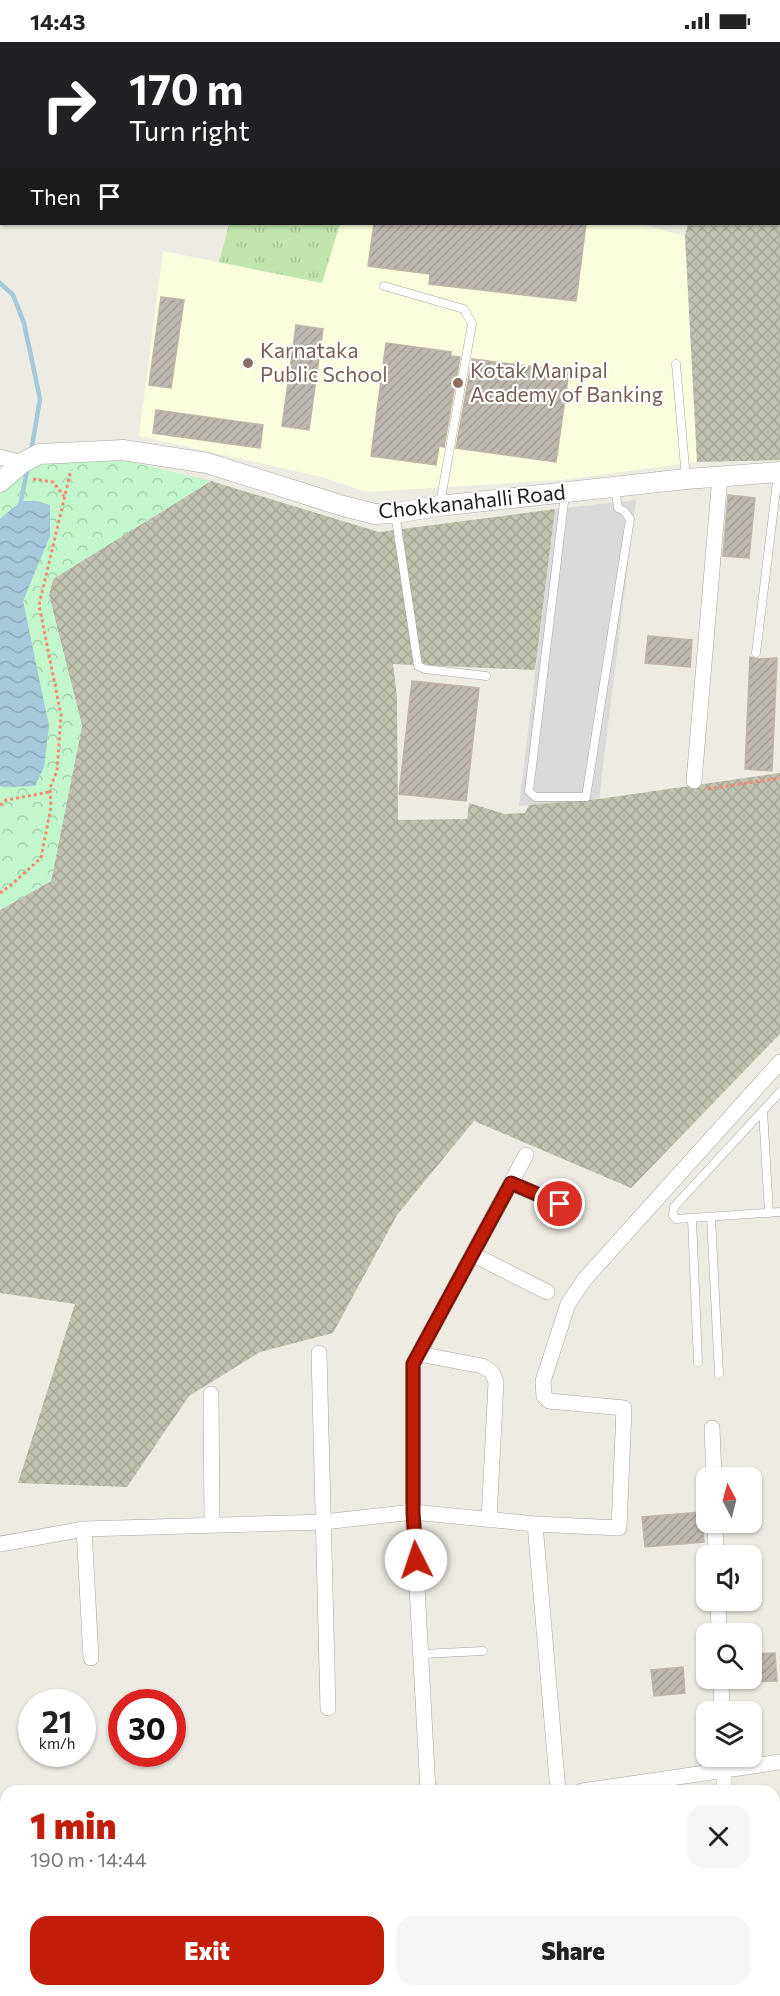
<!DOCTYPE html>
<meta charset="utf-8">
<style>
:root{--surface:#fff;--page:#f6f6f6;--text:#222;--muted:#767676;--accent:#c21d08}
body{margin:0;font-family:Commissioner,sans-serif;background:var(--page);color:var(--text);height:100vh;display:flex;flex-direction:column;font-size:22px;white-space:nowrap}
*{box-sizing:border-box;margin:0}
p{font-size:20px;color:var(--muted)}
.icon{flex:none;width:33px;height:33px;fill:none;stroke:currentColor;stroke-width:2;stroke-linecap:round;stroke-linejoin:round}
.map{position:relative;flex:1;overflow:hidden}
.side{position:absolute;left:0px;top:1743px;width:780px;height:212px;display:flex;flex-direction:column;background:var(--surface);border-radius:18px 18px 0 0;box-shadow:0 2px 4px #0004}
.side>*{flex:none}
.top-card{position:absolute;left:0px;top:0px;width:780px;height:183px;box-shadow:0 2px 4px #0004;background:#202124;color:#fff;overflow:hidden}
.needle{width:39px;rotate:353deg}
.buttons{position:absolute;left:696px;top:1425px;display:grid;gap:12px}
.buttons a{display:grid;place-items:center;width:66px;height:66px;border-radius:12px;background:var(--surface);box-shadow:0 2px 4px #0004;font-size:30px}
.speed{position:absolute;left:18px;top:1647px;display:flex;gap:12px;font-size:30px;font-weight:700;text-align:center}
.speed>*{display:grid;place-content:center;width:78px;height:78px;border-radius:50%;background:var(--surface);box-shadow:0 2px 4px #0004;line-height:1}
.speed small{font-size:15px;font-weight:400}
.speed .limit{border:9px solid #d22;background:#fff;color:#111}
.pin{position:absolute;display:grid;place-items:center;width:51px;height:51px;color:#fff;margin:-26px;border:3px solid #fff;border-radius:50%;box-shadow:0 2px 6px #0007}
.me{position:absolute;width:66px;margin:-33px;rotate:356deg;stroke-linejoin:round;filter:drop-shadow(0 0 4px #0008)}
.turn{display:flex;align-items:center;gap:21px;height:126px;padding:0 30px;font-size:27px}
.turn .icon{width:78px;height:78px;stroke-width:2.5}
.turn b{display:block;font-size:42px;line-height:51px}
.then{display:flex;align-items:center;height:57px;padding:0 30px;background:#0003;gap:12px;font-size:22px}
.round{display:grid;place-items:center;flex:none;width:63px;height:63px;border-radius:18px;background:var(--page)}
.headline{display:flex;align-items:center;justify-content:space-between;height:102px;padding:0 30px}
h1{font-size:36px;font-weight:800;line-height:45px;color:var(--accent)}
.primary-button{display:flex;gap:12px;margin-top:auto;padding:12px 30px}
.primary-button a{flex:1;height:69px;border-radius:18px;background:var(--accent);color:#fff;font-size:24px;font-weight:800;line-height:69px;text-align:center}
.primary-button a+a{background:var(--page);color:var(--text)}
.status{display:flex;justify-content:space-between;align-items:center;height:42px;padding:0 30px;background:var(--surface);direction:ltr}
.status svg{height:16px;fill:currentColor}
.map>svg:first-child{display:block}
</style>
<div class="status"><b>14:43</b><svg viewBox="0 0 49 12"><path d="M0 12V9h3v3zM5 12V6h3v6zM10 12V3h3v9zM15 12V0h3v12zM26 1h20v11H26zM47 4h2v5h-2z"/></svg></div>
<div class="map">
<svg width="780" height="1954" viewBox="0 0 780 1954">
<defs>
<pattern id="construction-cross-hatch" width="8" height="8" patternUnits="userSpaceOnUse" patternTransform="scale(1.5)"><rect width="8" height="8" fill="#c0c2af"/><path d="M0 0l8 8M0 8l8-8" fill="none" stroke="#a5a696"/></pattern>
<pattern id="farmland-rules" width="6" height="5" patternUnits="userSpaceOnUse" patternTransform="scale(1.5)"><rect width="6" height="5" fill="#e7eccf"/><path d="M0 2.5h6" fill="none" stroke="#c6cab1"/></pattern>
<pattern id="grass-tufts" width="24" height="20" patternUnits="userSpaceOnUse" patternTransform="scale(1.5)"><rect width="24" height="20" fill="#c1e6ab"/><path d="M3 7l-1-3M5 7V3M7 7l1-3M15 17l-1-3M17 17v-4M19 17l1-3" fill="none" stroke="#a5c593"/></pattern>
<pattern id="park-crowns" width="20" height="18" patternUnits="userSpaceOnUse" patternTransform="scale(1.5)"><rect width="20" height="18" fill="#c1f7cb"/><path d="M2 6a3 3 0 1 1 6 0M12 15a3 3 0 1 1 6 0" fill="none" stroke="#a5d3ae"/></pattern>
<pattern id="water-waves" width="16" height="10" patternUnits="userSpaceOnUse" patternTransform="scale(1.5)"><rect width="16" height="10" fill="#a5c8da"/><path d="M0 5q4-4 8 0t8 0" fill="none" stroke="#8eabbb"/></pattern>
<pattern id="building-hatch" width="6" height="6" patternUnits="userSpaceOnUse" patternTransform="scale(1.5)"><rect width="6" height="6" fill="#beb8b0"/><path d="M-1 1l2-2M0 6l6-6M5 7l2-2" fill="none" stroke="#a39e97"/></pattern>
</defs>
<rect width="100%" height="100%" fill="#eeebe3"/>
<path fill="#dbdada" d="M636,458L599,757L519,764L555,467Z
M381,1949L459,1948V1954H380Z"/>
<path fill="#fafedc" d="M340,182H640L685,194L697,420L561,438L366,450L322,435L139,394L163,209L321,241Z"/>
<path fill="url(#construction-cross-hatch)" d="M410,0H704L701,2Z
M736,0H780V418L697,420L685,194L688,182H778V2L736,1Z
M211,439L379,490L555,467L535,628L393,622L397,655L398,778L467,777L469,761L505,772L525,771L529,763L599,757L780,731V992L631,1146L474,1079L397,1173L333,1291L260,1310L189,1354L127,1445L18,1441L75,1262L0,1251V868L51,839L82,684L49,553L53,537Z"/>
<path fill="url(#farmland-rules)" d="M6,1869V1948L242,1949L241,1954H0V1870Z"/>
<path fill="url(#grass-tufts)" d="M37,0H410L36,1Z
M229,182H340L322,241L219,220Z"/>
<path fill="url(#park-crowns)" d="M56,417L81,419H127L211,439L53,537L49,553L82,684L51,839L0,868V449L17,433Z"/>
<path fill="url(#water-waves)" d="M21,459H36L50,463V494L23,559L49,684L44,725L35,744L4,745L0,744V477Z"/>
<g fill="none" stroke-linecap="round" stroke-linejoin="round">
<path stroke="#a5c8da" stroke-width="4.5" d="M0,241L13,253L24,281L40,357L31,410
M21,459L28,424"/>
</g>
<path fill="url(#building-hatch)" stroke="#bfb4a6" stroke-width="1.5" d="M374,182H586L576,259L429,242L430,232L368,224Z
M161,255L184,258L171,346L149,343Z
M296,283L323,287L309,388L282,384Z
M386,301L451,310V314L460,315L444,405L439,404L436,423L371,414Z
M472,317L569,329L556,420L456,406Z
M156,368L263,383L260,406L153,391Z
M728,453L755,456L749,516L723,514Z
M648,594L692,598L690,625L645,621Z
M750,615L756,617L777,616L772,729L745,727Z
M412,639L479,646L466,759L399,752Z
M701,1470L704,1500L645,1505L642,1475Z
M775,1611L777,1639L752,1640V1612Z
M683,1625L685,1651L654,1654L651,1628Z"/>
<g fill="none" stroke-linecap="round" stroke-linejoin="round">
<defs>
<path id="service" d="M0,78H2
M384,244L464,267L472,282L440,462
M676,322L686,437
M565,452L529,749L535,755H586L630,477L624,469L618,466L615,446
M395,471L418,624L425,627L486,634
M756,611L778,432
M780,1050L674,1165L673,1173L676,1177L780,1170
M763,1069L769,1171
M711,1175L719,1332
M692,1176L698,1320
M422,1612L483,1609
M129,1954V1948"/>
<path id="minor" d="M2,2L4,0
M15,2L16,0
M0,33L2,30
M0,415L22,421
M694,739L720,434
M511,1141L560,1162
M474,1213L547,1250
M319,1311L328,1666
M419,1312L482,1324L492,1330L496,1340L489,1478
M211,1352L212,1482
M712,1386L714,1436
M715,1480L716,1514
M0,1502L84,1487
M718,1558L719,1592
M91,1616L84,1487L324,1480L413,1470L535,1482
M721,1636L722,1670
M428,1749L413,1470V1322L526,1113
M558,1749L535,1482L619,1486L624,1366L549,1359L544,1354L543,1339L568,1262L584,1238L780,1020
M582,1749L780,1720
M724,1749V1714
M560,1951L632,1948
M255,1954V1948
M346,1954V1948
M475,1954V1948
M650,1954V1948
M717,1954V1948"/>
<path id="tertiary" d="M0,440L22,421L39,412L123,408L207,421L343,464L375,472L395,471L439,464L686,437L780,430"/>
</defs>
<use href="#service" stroke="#a4a4a4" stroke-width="9"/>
<use href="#minor" stroke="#a4a4a4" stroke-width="16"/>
<use href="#tertiary" stroke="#a4a4a4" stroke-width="21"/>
<path stroke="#f48b6e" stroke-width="3" stroke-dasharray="3 3" stroke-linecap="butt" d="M33,437L53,440L64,454
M708,747L780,736
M0,763L6,758L50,750
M0,851L11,843L41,816L51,765L50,746L57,729L61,673L39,563L71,428
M774,1773L780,1778"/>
<use href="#service" stroke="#fff" stroke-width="8"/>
<use href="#minor" stroke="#fff" stroke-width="15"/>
<use href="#tertiary" stroke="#fff" stroke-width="20"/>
</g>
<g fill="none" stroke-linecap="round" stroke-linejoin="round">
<defs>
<path id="route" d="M416,1518L413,1470V1322L511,1141L560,1162"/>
</defs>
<use href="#route" stroke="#7e1305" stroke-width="15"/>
<use href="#route" stroke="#c21d08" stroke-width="10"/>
</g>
<g fill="#8d6e63" stroke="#fff" stroke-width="2">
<circle cx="248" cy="321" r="6"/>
<circle cx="458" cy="341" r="6"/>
</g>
<g text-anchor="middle" stroke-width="4.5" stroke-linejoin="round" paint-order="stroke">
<g font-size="21" fill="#785e54" stroke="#fff" text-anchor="start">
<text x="260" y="316">Karnataka<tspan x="260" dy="24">Public School</tspan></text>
<text x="470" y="336">Kotak Manipal<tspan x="470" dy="24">Academy of Banking</tspan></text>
</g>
<g font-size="21" fill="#1d1d1d" stroke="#fff">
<text transform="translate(472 460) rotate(-6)" y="7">Chokkanahalli Road</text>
</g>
</g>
</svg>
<div class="buttons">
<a><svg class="needle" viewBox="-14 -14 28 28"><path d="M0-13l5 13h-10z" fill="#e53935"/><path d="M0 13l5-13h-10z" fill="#767676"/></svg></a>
<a><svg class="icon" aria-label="sound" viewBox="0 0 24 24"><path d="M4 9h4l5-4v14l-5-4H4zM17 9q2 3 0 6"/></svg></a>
<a><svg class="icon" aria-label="search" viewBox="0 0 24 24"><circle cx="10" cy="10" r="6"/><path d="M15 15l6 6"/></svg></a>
<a><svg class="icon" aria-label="layers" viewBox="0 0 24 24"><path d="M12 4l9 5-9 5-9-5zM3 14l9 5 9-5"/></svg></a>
</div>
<div class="speed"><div>21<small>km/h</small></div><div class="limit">30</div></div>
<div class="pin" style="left:560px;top:1162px;background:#d93025"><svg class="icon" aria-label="arrive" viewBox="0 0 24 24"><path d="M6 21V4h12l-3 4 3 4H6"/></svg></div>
<svg class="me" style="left:416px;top:1518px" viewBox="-20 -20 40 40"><circle r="19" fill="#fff"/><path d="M0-13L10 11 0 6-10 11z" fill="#c21d08"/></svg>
<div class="top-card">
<div class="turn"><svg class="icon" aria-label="right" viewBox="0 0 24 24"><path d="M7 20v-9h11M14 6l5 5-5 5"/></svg><div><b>170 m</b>Turn right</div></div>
<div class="then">Then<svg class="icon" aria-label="arrive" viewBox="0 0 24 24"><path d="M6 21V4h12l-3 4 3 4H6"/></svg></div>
</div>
<section class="side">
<div class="headline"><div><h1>1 min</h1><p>190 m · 14:44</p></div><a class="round"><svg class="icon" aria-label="close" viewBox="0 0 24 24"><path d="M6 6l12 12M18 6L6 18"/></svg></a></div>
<div class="primary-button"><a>Exit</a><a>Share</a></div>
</section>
</div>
